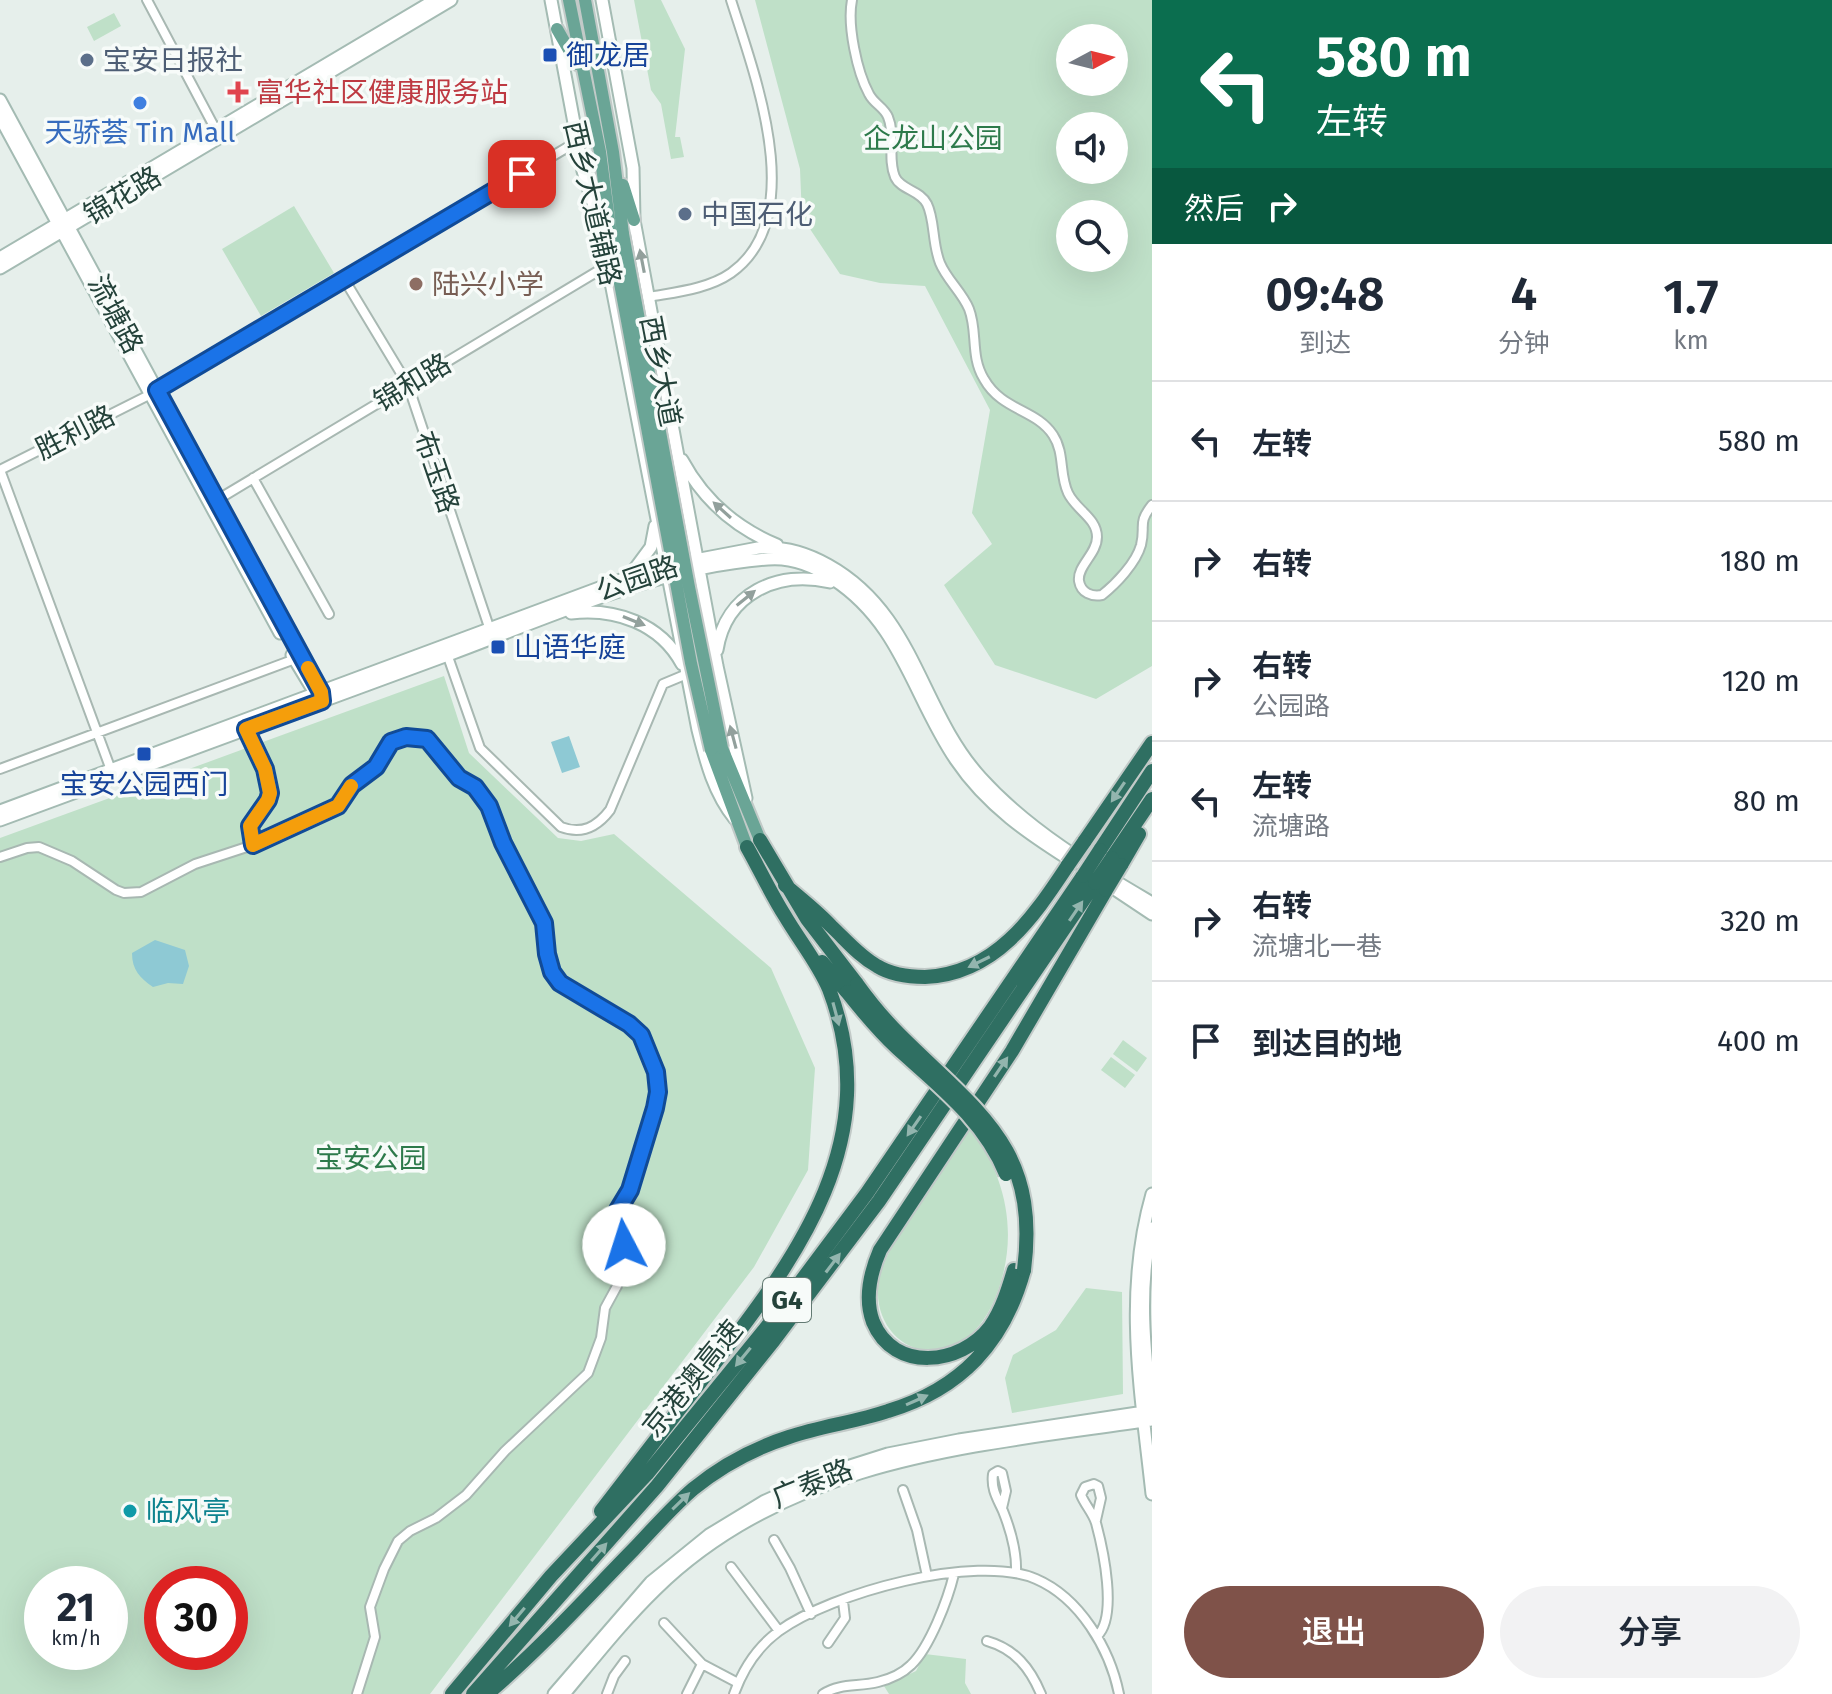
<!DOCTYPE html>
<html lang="zh">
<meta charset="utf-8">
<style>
:root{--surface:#fff;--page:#f2f2f3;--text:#1f2937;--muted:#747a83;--line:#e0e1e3;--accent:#7f5249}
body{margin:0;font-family:"Fira Sans","Noto Sans SC",sans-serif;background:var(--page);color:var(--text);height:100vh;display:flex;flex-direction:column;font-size:30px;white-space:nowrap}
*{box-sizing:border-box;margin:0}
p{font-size:26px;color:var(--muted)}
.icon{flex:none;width:44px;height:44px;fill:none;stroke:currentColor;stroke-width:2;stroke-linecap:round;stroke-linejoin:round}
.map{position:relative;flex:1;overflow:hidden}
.sheet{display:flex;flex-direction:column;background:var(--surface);width:680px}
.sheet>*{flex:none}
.guide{background:#0b6e4f;color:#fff;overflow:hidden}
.needle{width:52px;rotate:83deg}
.buttons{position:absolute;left:1056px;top:24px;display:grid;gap:16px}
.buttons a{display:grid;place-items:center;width:72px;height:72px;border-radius:50%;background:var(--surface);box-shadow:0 8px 32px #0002;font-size:40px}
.speed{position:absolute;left:24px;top:1566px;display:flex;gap:16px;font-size:40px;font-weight:700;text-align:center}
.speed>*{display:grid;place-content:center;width:104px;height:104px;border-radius:50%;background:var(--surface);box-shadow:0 8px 32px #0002;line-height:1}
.speed small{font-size:20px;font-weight:400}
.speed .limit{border:12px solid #d22;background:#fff;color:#111}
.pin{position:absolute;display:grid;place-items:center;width:68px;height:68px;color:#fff;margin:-34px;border-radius:16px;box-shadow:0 4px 12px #0006}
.me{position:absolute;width:88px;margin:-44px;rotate:355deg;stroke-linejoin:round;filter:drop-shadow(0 0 6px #0008)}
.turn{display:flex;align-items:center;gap:28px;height:168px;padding:0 32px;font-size:36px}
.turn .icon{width:104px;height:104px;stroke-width:2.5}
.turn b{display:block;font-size:56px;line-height:68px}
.then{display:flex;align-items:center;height:76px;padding:0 32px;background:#0003;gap:16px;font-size:30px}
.eta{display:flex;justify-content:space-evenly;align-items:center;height:136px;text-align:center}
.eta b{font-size:48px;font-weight:600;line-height:56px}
.action{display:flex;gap:16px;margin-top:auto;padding:16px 32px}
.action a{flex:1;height:92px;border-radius:48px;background:var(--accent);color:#fff;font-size:32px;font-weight:600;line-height:92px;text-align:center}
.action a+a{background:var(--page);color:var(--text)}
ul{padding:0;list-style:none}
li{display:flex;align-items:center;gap:24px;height:120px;padding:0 32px;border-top:2px solid var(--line)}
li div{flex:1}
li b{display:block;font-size:30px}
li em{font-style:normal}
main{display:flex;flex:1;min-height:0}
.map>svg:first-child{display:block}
</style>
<main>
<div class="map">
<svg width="1152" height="1694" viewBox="0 0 1152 1694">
<rect width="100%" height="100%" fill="#e6efeb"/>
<path fill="#bfe0c8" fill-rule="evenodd" d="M634,0H661L685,49L675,137H680L684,157L671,159L661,104L651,90Z
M755,0H1152V666L1096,699L995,665L944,585L992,544L972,513L990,410L925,286L880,283L840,274L802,217L800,169ZM1070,38H1114V82H1070ZM1070,126H1114V170H1070ZM1070,214H1114V258H1070Z
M114,13L121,26L94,41L87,27Z
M294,206L334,273L261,316L222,249Z
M444,676L469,753L558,838L581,841L614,834L771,968L815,1068L808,1170L754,1267L430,1694H0V838ZM42,1584H110V1652H42ZM162,1584H230V1652H162Z
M1123,1040L1147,1058L1137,1072L1113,1054Z
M1111,1057L1135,1075L1125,1088L1101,1070Z
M970,1129C1008,1178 1019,1238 996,1296C990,1312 979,1329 964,1340C914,1373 863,1324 882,1269C888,1250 901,1233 912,1216C931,1187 950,1158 970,1129Z
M1086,1288L1122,1292L1123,1394L1012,1413L1005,1378L1013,1355L1056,1330Z
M925,1654L966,1659L965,1683L971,1694H889L884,1686L916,1671Z"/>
<path fill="#8ec9d4" d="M569,736L580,767L562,773L551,742Z
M155,940L185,950L189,966L183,984L168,983L153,987C140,978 132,970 132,953Z"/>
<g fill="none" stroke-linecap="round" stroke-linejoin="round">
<defs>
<path id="street" d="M147,0L218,134
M852,0C847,25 857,72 869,94C874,104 884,107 888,117C896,136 887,158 895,177C901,190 920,190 927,204C935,220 932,243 940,263C947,280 962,292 969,309C978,332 970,356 984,379C1002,411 1036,409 1053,435C1065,453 1059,474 1068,493C1076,510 1097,518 1097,537C1097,554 1077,566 1079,581C1081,593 1092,597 1102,595C1116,584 1136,563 1141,545C1146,525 1137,524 1152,505
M344,279L408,385L490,630
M649,297C676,292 708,289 731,273C810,217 754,73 731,0
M0,470L151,394L578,141
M0,470L111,770
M253,478L329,614
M217,500L608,265
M446,651L480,748L561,827C582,835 597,827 610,810L663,684L687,674
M246,729L265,769L270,793L268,800L250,826L253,845
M0,769L295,659
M0,857L27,848L39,847L72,861L116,890L124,893L141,892L195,864L253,845L338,806L352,785L376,767L391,742L406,737L427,739L459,778L475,787L489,806L513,863L544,923L547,954L552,972L560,983L629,1024L641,1035L656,1072L658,1092L655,1108L630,1190L618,1210L617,1219L624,1245L617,1286L605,1308L601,1338L588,1373L505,1451L466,1495L436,1518L410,1531L398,1541L384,1569L370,1607L375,1637L357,1694
M903,1490L917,1530L927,1576
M1002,1508L1006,1491L1002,1473L998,1471L993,1474C991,1489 997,1498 1003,1511C1011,1531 1017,1551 1016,1573
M1096,1520L1101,1498L1098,1486L1094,1484L1085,1487L1081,1495C1085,1505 1093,1513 1096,1523C1103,1549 1118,1617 1097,1636
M774,1540L790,1568L811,1614
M731,1567L779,1631
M664,1623L702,1664L738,1683
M987,1641C1015,1649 1030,1668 1041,1694
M828,1643L845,1618L843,1601
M607,1694L614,1676L625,1661
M687,1694L702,1664
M734,1694C743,1669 757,1647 779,1631C831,1593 976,1553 1036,1579C1080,1598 1110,1649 1119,1694
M823,1694C840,1683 858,1687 878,1682C890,1679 902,1674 911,1665C930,1647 948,1599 954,1574"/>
<path id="secondary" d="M551,0L583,171L600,226L698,730C706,762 714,793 735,819
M602,0L633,168L634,220L717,666L746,798
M0,100L322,696
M0,117L280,633
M0,258L435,0
M0,268L451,0
M682,460C703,499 736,528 777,545
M631,574L651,547L655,526
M571,613C615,608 660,623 682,664
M717,650C726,593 778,570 830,582
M292,655L318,698
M0,811L653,568L758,548C783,546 807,553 828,565C916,614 919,710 981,778C1028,830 1092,868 1152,903
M0,820C151,764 302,708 453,653C555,615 658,567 768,559C791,557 814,566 833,579C902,624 913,697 956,760C987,806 1029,834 1075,863
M1116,890L1152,914
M1152,1194C1123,1295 1141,1392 1152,1494
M1152,1415C1145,1354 1137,1289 1152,1228
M554,1694L651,1582L709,1535L765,1501L825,1474L888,1454L959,1440L1151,1411
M564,1694C594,1658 623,1621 656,1589C791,1457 976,1446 1152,1420"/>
<path id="primary" d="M569,0L600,152L611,235
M585,0L613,152L623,234
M557,29L577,64
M623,185L634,220
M600,203V226
M722,748L760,840
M711,750L747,847"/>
<path id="highway" d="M760,840L807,919L857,984
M1084,842L1152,743
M1100,850L1152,771
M1112,858L1152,799
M1121,865L1139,834
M785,885C800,898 817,911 831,926C846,940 859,956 877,966C890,974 909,977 925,977C995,974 1033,918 1068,865
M822,962L847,992
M1014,1270C1008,1290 1002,1310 990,1327C961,1365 894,1373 873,1322C864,1298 871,1271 880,1250L1012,1051L1106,890
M601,1511C638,1463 675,1415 712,1367C799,1255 886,1138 829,989C818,963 799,940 785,916C771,894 760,870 747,847
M452,1694L551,1576L647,1474L766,1328L867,1193L1083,876
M473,1694L657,1486L774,1340L879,1201L1095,883
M487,1694C539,1650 586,1598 634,1549C653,1529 672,1507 693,1489C721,1466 755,1448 789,1437C821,1426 856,1422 888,1411C961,1389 1004,1343 1024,1270"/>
</defs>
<use href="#street" stroke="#a8b8b2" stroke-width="12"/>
<use href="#secondary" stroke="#a4bbb3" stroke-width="15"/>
<use href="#primary" stroke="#c2cac8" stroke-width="16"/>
<use href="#highway" stroke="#c2cac8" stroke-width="18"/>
<use href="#street" stroke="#fff" stroke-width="8"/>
<use href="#secondary" stroke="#fff" stroke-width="11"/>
<use href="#primary" stroke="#6aa596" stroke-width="12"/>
<use href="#highway" stroke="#2f6f62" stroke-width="14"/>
<defs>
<path id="primary-bridge" d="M623,234L689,587L722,748
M611,235L691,663L711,750"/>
<path id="highway-bridge" d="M1068,865L1084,842
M1083,876L1100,850
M1095,883L1112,858
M1106,890L1121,865
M857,984C870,1002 884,1019 900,1035C977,1112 1040,1147 1024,1270
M847,992C863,1012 879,1031 897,1048C939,1086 984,1120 1006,1174"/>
</defs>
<use href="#primary-bridge" stroke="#c2cac8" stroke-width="16" stroke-linecap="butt"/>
<use href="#highway-bridge" stroke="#c2cac8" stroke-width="18" stroke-linecap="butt"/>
<use href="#primary-bridge" stroke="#6aa596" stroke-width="12"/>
<use href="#highway-bridge" stroke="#2f6f62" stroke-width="14"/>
</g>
<defs><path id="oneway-solid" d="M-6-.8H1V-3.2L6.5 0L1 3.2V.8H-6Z" transform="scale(2)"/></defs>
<g fill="#92a09c">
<use href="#oneway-solid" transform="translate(642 261) rotate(-101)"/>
<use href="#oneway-solid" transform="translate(722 510) rotate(-138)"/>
<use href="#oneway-solid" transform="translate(746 598) rotate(-39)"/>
<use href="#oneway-solid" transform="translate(634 621) rotate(22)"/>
<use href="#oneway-solid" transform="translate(733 737) rotate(-105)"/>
</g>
<g fill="#93b5ae">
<use href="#oneway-solid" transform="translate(1118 792) rotate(124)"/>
<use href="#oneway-solid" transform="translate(1076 911) rotate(-56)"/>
<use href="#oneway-solid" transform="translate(979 962) rotate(154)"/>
<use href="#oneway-solid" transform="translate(836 1014) rotate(75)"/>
<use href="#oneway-solid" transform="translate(1001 1067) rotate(-56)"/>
<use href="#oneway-solid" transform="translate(914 1126) rotate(125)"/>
<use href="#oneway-solid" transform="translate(833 1263) rotate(-53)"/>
<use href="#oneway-solid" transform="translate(743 1357) rotate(129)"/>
<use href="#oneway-solid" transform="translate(917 1400) rotate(-24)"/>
<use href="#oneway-solid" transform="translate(681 1501) rotate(-44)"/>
<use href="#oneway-solid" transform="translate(599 1552) rotate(-49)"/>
<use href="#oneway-solid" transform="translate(517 1617) rotate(130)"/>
</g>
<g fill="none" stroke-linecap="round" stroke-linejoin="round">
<defs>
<path id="route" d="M522,174L157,390L321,692L322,701L246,729L265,769L270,793L268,800L250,826L253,845L338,806L352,785L376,767L391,742L406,737L427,739L459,778L475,787L489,806L503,843L544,923L547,954L552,972L560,983L629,1024L641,1035L656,1072L658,1092L655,1108L630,1190L618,1210L617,1219L624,1245"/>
</defs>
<use href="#route" stroke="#114b97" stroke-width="20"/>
<use href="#route" stroke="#1a73e8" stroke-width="14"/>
<path stroke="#f59e0b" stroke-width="14" d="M308,668L321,692L322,701L246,729L265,769L270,793L268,800L250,826L253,845L338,806L351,786"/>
</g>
<g fill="#1a4fb4" stroke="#f7fbf9" stroke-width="3">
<rect x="542" y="47" width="16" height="16" rx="4"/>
<rect x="490" y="639" width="16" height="16" rx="4"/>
<rect x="136" y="746" width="16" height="16" rx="4"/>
</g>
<g fill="#5c6f8a" stroke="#f7fbf9" stroke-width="3">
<circle cx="87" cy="60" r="8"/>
<circle cx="685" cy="214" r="8"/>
</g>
<path fill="#e0444e" stroke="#f7fbf9" stroke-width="3" d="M234 80h8v8h8v8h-8v8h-8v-8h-8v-8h8z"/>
<circle fill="#3f7fe0" stroke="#f7fbf9" stroke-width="3" cx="140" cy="103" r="8"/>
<circle fill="#8d6e63" stroke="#f7fbf9" stroke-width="3" cx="416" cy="284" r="8"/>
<circle fill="#0f9aa8" stroke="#f7fbf9" stroke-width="3" cx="130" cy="1511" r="8"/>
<g text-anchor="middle" stroke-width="7" stroke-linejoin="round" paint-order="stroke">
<rect fill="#f7fbf9" stroke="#637a73" stroke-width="2" x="763" y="1278" width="48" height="44" rx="6"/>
<g font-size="26" font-weight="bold" fill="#24423a">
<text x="787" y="1309">G4</text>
</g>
<g font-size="28" fill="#164399" stroke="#f7fbf9" text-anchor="start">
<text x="566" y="65">御龙居</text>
<text x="514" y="657">山语华庭</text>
<text x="144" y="794" text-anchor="middle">宝安公园西门</text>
</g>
<g font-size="28" fill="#4e5e75" stroke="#f7fbf9" text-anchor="start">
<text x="103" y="70">宝安日报社</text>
<text x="701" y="224">中国石化</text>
</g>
<g font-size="28" fill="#be3a42" stroke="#f7fbf9" text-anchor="start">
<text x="256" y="102">富华社区健康服务站</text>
</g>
<g font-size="28" fill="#366cbe" stroke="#f7fbf9">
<text x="140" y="142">天骄荟 Tin Mall</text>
</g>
<g font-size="28" fill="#2d7a4b" stroke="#f7fbf9">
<text x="933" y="148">企龙山公园</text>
<text x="371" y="1168">宝安公园</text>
</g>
<g font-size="28" fill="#24423a" stroke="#f7fbf9">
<text transform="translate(122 195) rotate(-31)" y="10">锦花路</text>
<text transform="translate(593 203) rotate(77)" y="10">西乡大道辅路</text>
<text transform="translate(116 314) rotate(62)" y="10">流塘路</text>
<text transform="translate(661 371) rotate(79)" y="10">西乡大道</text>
<text transform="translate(412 382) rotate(-31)" y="10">锦和路</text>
<text transform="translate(75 432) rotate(-27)" y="10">胜利路</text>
<text transform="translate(437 472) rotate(71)" y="10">布玉路</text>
<text transform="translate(637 578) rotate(-19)" y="10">公园路</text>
<text transform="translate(692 1378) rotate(-51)" y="10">京港澳高速</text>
<text transform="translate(812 1483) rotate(-22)" y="10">广泰路</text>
</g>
<g font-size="28" fill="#785e54" stroke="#f7fbf9" text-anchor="start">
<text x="432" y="294">陆兴小学</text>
</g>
<g font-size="28" fill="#0d838f" stroke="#f7fbf9" text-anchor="start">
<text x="146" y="1521">临风亭</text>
</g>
</g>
</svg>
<div class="buttons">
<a><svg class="needle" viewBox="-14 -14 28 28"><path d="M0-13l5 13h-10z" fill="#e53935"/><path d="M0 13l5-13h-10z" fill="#747a83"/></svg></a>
<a><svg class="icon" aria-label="sound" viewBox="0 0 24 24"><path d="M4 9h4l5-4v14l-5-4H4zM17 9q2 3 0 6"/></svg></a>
<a><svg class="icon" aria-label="search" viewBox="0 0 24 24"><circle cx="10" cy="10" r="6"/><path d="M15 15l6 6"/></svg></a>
</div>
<div class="speed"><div>21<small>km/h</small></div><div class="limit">30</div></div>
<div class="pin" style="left:522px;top:174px;background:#d93025"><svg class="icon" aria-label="arrive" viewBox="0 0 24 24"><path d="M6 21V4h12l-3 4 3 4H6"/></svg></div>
<svg class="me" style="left:624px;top:1245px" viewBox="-20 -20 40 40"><circle r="19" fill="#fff"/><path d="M0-13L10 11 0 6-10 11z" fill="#1a73e8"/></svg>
</div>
<section class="sheet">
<div class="guide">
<div class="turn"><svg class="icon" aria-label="left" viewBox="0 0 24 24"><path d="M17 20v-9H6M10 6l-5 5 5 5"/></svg><div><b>580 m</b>左转</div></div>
<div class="then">然后<svg class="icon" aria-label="right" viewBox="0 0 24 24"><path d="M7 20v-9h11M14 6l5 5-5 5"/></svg></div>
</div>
<div class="eta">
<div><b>09:48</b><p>到达</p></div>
<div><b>4</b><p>分钟</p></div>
<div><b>1.7</b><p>km</p></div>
</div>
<ul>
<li><svg class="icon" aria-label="left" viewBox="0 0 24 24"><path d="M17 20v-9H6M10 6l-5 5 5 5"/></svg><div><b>左转</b></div><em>580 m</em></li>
<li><svg class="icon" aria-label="right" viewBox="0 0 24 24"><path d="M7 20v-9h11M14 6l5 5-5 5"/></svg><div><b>右转</b></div><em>180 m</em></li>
<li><svg class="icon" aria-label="right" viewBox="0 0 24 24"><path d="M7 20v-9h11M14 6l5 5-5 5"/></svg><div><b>右转</b><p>公园路</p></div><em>120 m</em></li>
<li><svg class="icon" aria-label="left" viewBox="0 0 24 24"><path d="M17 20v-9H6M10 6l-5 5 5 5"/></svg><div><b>左转</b><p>流塘路</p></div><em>80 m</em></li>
<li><svg class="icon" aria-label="right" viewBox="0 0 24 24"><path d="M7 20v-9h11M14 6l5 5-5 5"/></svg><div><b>右转</b><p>流塘北一巷</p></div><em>320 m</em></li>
<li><svg class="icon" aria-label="arrive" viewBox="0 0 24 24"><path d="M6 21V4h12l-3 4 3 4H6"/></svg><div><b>到达目的地</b></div><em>400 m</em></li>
</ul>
<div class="action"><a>退出</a><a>分享</a></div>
</section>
</main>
